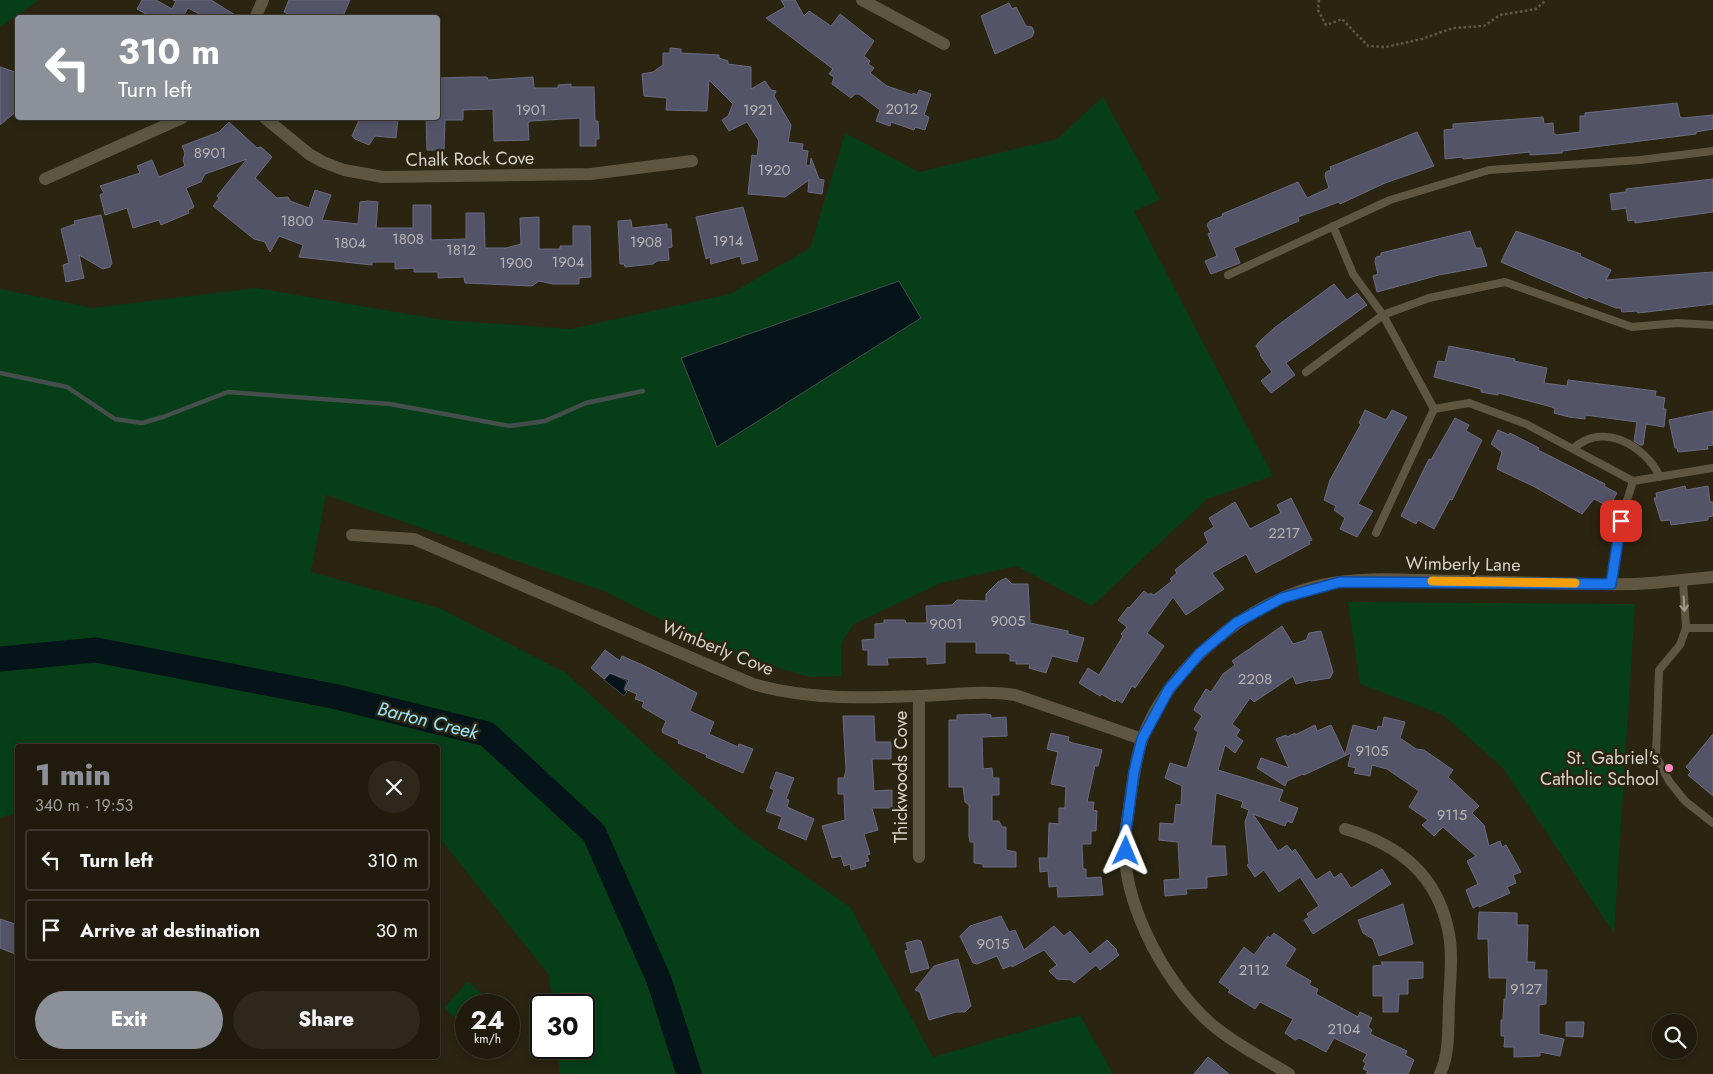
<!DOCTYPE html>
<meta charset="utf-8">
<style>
:root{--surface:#201b0d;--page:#2d281b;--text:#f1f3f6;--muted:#a2a19d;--line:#3d392e;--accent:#8c9099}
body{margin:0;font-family:Jost,sans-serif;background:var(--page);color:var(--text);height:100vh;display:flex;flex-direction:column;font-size:19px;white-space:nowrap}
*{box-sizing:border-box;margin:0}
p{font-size:16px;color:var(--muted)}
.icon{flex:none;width:28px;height:28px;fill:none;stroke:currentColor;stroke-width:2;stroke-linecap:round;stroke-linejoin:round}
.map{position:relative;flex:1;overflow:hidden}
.details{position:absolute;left:15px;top:744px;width:425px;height:315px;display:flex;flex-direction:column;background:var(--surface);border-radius:5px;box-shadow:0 2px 8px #0003,0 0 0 1px var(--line)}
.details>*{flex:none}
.hud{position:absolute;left:15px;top:15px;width:425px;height:105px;border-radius:5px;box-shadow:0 2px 8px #0003,0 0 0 1px var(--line);background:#8c9099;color:#fff;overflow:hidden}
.controls{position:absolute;left:1652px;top:1014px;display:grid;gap:10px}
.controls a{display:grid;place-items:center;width:45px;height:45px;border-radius:50%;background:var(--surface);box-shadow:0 2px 8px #0003,0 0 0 1px var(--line);font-size:25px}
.speed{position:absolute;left:455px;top:994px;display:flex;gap:10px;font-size:25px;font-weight:700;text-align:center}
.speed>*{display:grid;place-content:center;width:65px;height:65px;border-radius:50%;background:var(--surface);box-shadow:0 2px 8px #0003,0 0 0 1px var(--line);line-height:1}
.speed small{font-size:12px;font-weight:400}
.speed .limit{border:2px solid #111;border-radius:8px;background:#fff;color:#111}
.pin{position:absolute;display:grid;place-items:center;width:42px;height:42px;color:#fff;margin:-21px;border-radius:10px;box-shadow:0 2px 8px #0006}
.me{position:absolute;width:55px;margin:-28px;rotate:1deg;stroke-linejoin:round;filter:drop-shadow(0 0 4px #0008)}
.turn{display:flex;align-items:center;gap:18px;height:105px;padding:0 20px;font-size:22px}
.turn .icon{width:65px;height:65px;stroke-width:2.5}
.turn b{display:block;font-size:35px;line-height:42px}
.round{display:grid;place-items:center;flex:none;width:52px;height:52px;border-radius:26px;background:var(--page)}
.headline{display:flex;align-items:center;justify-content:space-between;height:85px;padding:0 20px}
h1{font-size:30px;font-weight:800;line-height:38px;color:var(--accent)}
.button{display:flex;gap:10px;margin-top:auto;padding:10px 20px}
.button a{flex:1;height:58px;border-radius:30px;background:var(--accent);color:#fff;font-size:20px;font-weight:800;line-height:58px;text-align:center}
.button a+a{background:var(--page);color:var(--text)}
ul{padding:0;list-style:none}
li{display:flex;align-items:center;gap:15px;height:62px;margin:0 10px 8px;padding:0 10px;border:2px solid var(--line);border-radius:5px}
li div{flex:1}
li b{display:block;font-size:19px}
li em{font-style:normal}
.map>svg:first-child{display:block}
</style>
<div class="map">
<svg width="1713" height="1074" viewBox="0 0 1713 1074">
<rect width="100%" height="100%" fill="#2b2411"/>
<path fill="#063e18" d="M0,0H39L0,27Z
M1103,97L1160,200L1134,211L1273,476L1207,499L1092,606L1016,566L941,583L854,624L841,643V676L810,677L727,653L606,592L326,495L311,572L439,608L566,673L742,832L850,907L933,1057L1080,1015L1113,1074H560L557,1048H584V1005H552L549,975L438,836V746H18L17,813L0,818V289L93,308L256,288L443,320L570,329L730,294L810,248L845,133L919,172L1057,139Z
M1348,602L1635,604L1614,933L1502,767L1443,715L1360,684Z
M468,981L494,1005H466V1028L444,1008Z"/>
<path fill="#051418" stroke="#444e4d" d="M899,281L921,318L717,447L681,358Z
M610,673L627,681L624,689L627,692L624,696L604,680Z"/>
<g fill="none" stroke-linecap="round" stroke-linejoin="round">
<path stroke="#444e4d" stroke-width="4.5" d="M0,373L67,387L115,419L142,423L163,417L228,392L390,404L510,426L545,421L586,403L643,391"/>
<path stroke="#051418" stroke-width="25" d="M0,659L96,650L333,696L487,734L594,833L659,980L689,1074"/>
</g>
<path fill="#545469" stroke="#6a6b81" d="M142,0H156L172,9L176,1L173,0H211L240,18H207L188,8L184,15L188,18H153L137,9Z
M289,0H350L342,18H296L284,12Z
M781,0H795L804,16L809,11L831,26L840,14L874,41L864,56L870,61L868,64L874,68L870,73L887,86L913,95V93L917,95L919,90L931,94L924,115L929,117L925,130L915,127L914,130L891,122L890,126L876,121L880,110L859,94H855L851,98L832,84L834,77L829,74L833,69L766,18L785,7Z
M1009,3L1012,9L1016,7L1026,26L1032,27L1034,32L1032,37L995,54L981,16Z
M670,48L681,49V53L719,55V58L728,61V64L751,67V89L765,81L771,90L776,91L774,96L791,125L788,142L803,144L802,150L808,151L806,165L810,166L811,158L819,179L824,180L822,194L808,192L809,180L785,197L748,194L752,155L757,156L759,141L747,122L729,131L722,120L728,116L733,104L709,80L707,111L666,110L667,98L644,96L642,74L653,72L663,65V53H670Z
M0,67L18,73V110L0,125Z
M473,77H487L488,80L533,77L534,88H558V85L571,84V87H594L595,121H598L599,139H596V146H580V118L531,121L528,123L529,140L494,141L493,109L463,110V120H445L444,150H427L426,118H438V78Z
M1677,103L1680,117L1683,118L1713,115V129L1696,132V134L1562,151V153L1530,155V152L1463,159V157L1445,159L1444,130L1453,129V124L1543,117L1544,124L1553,123L1554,134L1557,135L1580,132V116H1585V113Z
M360,118H398L396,138L375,136L369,145L355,139L352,136Z
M229,122L257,148L261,147L272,157L255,178L277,198L288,197L290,201L309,208L315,190L331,195L322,220L358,224L360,202L368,201L378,202L376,228H413V205H431V240L466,239V213H484L485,248H506L521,244L520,218L539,217V249H560V246H573V226H590L591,277L579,278V284H553L539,281L532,286L465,283L464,277L438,278V272H414V268L395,269V262H372V265L299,257L303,245L279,236L270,252L265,242L254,239L213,206L219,198L217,196L247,159L205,174L201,182L186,188L194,207L188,210L189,213L161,225L159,220L133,228L127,208L105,215L100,195L104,193L100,186L140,173L137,166L152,160L159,177L185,166L183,160L185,153L182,146L219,132Z
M1417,132L1434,166L1385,183L1340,204L1339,202L1298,217L1299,221L1234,248L1240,263L1211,274L1205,261L1217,256L1208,234L1211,233L1207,225L1210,221L1223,216L1222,214L1298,182L1307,198L1329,188L1325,176L1326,172L1331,170L1330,167Z
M1713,179V212L1635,223V220L1628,221L1626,208L1612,210L1610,194L1626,192V189Z
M743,207L758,260L742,264L740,256L711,264L710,257L706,259L696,217Z
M101,215L112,263L110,267L103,269L79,255L84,278L66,282L63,265L69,263L61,229L75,224L74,221Z
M631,220L632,228L667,224V229H671L672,247L668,248L669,260L657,261L653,264L625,267L624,264H620L618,221Z
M1470,231L1476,248H1481L1487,266L1439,275L1377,292L1373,276L1378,274L1375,262L1376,257L1381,256V253Z
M1516,231L1581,254L1580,256L1611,270L1606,280L1713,272V304L1638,313L1637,311L1622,312L1621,308H1616L1588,297L1587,299L1501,262Z
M1334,284L1347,300L1357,293L1367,305L1286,363L1295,375L1271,393L1261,381L1272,372L1260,355L1261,354L1256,346L1258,343L1274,328Z
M1449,346L1515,359L1514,361L1547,368L1544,383L1567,386L1568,380L1656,391L1655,396L1665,398L1663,409H1666L1664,427L1646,424L1643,445H1640L1634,441L1637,422L1585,415V419L1569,417L1554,413L1555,409L1552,407L1498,393V395L1481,392V389L1434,377L1438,361L1445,362Z
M1365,410L1386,420L1392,410L1407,417L1358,504L1373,511L1357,537L1340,529L1345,518L1334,510L1336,506L1324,500L1330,480L1361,424L1359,423Z
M1713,411V445L1707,446L1708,449L1678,452L1677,448H1675L1669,420Z
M1455,418L1469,425L1466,431L1482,440L1452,500L1450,499L1434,529L1418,520L1416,524L1401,516L1429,459L1431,460Z
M1498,430L1509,435L1510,433L1539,448L1538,450L1605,484L1604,486L1617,493L1609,507L1594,499L1582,514L1535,487L1497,469L1502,452L1491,444Z
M1685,486L1686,490L1708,486L1710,502H1713V516L1708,517V520L1671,525L1670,520L1661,521L1654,498H1657L1656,493Z
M1291,498L1312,540L1309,541L1310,544L1256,573L1246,554L1212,573L1224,589L1186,615L1173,597L1147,633L1164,646L1135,688L1132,686L1122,703L1116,699L1115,702L1101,694L1100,696L1079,683L1088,668L1099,675L1123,636L1121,634L1127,627L1118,620L1128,607L1129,608L1144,591L1149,595L1150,593L1154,595L1172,581L1170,579L1177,573L1175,570L1208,543L1204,533L1214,527L1209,518L1235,502L1250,529L1281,513L1277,505Z
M1006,578L1012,584H1028L1030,623L1068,631V634L1084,638L1077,662L1052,656L1046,673L1029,668L1030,664H1016V661H1010V655L1007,653H976V642H945V663L927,664V657L887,658L888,665H868V650H863L862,640L875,639V624L884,623V620H905L906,623H927L926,606L952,605L957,600L986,601V594L998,582Z
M1282,626L1293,644L1306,640L1309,633L1321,631L1333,672L1330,678L1311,681V680L1296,684L1293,676L1254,702L1250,698L1232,724L1240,730L1236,736L1243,741L1235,753L1225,745L1218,770L1283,790L1279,801L1298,808L1292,823L1287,821L1285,826L1253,814L1278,851L1287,845L1292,852L1295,849L1316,880L1330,871L1334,878L1341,873L1351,888L1382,869L1391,884L1313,934L1304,920L1309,917L1307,914L1319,906L1300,877L1279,892L1264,870L1255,877L1247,865L1249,864L1245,822L1249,810L1241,807L1243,802L1241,801L1216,793L1211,846H1225L1227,875L1207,877V888L1186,889L1187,894L1165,896L1164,880L1180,879L1178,842L1159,840L1160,823L1174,824L1176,804L1181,805L1182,786L1165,778L1170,763L1187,768L1198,732L1194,729L1202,716L1194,710L1195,707L1206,689L1211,692L1223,674L1235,665L1232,661Z
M605,650L620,661L622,656L647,667L697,693L690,711L714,722L709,734L738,747L739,744L753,749L743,773L706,757L707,755L678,743L679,740L663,733L662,730L666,721L642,707L644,702L635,699L637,694L625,689L629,680L610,673L604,679L591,668Z
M986,714L991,715V718L1006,717L1007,736L982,737L983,769L992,768L993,778H999V795H992V821H999L1002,827H1006V850L1016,852V867H983V864L974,863V842H970L969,836V805L965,802L963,787H949V720H957V715Z
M843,716H874L875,742H891V759H872L874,791L892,790V808H872L878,830L864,834L870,854L867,855L869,861L865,862L866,866L851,870L850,864L844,866L841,856L832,858L822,826L845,820L844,794H838V778H844L846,770Z
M1384,717L1405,722L1400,738L1416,749L1424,750L1453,770L1448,777L1479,806L1472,813L1484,825L1489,846L1500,841L1502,847L1506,845L1521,872L1513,875L1516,883L1507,887L1510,893L1479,907V905L1473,908L1466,890L1478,884L1467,861L1476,856L1443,827L1434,836L1422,825L1428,820L1409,807L1419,791L1387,769L1372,765L1370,776L1354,773L1356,768L1348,766L1351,753L1304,775L1303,774L1287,781L1285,786L1257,768L1261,758L1289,768L1276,739L1286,735L1287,737L1295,733V735L1315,725L1317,731L1331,725L1345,755L1353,725L1377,731L1378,726L1382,727Z
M1051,733L1069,737L1068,741L1073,743L1102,750L1098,766H1095L1087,802H1094L1093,810L1097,811L1096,831H1091V844H1082L1083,869H1086V878L1101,877L1103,895L1058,897L1057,886L1049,887L1048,871L1040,872L1039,858H1048L1049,823L1059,824V808H1065L1066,787L1051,784L1058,752L1047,749Z
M1713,734V796L1688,775L1691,772L1686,767Z
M776,772L794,778L786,799L789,800L787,807L814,819L806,840L778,828L782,817L766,811L774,790L770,788Z
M1403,904L1413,944L1379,956L1373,939L1363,933L1358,920Z
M1479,912L1517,913V925H1528L1527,962H1535L1534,970H1547L1546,1004L1539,1005V1034L1564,1039L1560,1056L1540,1052V1056L1514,1057V1047H1504L1505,1036H1501V1020H1503L1504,999H1506L1507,978H1489L1488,939H1478Z
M1001,916L1009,932L1015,930L1024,950L1054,926L1064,936L1070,931L1090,954L1107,940L1117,950L1116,951L1119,955L1100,970L1096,965L1074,983L1071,980L1057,979L1049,971L1057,965L1044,950L1012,967V965L1003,969L997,956L977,964L973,963L960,936L970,926Z
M0,919L18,925V955L0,948Z
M1274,933L1296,949L1285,966L1311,981L1309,985L1318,989L1316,994L1358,1017L1360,1012L1372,1018L1368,1027L1372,1030L1370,1034L1407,1051L1405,1055L1414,1060L1408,1074H1366L1368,1071L1363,1069L1366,1063L1363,1061L1367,1054L1334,1038L1326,1052L1300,1038L1295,1040L1285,1033L1293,1019L1260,1002L1255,1009L1228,992L1230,990L1219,982L1244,947L1254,955L1268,936L1270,938Z
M917,940L921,941L929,968L911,973L905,951L908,950L906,943Z
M958,959L971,1006L965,1012H956L929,1020L920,992L915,990L934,966Z
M1381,962H1423V978L1408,979V994H1399L1398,1012H1383V996H1373V966L1383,965Z
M1566,1022H1584L1583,1037L1566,1036Z
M1208,1057L1229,1074H1194Z"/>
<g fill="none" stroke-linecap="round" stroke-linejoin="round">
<path stroke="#605a49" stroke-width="2.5" stroke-dasharray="2.5 2.5" stroke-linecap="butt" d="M1319,0L1318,10L1326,25L1342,19L1368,46L1386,47L1422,39L1453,28L1484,26L1500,15L1536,9L1546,0"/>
<path stroke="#5e5641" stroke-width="8" d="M1228,275L1390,200L1489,170L1640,160L1713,151
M1306,372L1383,315L1353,274L1333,226
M1434,409L1469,403L1526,424L1633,481L1713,468
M1573,449C1602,421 1645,445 1660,477
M1376,533L1434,409L1383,315L1429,298L1505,282L1632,327L1677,323L1713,325
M1683,580L1686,628L1680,645L1659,670L1656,756L1669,781L1685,801L1713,823
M1611,584L1619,527L1633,481
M1686,628H1713"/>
<path stroke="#5e5641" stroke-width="12" d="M862,0L944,44
M255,18L263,0
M265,118L309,154L323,162L344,170L383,177L591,174L692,161
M45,179L182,118
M352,535L414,539L753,684C807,700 864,698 920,696C952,695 983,690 1015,695L1142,739
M1345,829C1400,845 1438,875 1449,934C1453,955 1450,981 1449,1002C1448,1025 1450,1054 1440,1074
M919,857V696
M1289,1074C1263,1058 1233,1043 1210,1023C1162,980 1116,893 1126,827C1131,799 1133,767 1142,740C1167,668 1248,601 1321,585C1366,575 1416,581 1462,581C1520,582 1577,585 1635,584C1661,583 1687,579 1713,577"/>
</g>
<defs><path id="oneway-shaft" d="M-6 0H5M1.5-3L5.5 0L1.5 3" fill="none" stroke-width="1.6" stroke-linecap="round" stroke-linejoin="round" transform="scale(1.25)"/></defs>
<use stroke="#a19b8b" href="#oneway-shaft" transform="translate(1684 604) rotate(87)"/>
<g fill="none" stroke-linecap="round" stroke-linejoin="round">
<defs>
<path id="route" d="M1126,851L1125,838L1134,772L1142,739L1169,689L1200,653L1236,623L1282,598L1340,582L1611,584L1621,521"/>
</defs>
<use href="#route" stroke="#114b97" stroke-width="12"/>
<use href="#route" stroke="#1a73e8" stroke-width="9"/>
<path stroke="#f59e0b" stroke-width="9" d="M1432,581L1575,583"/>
</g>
<circle fill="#fe8ebd" stroke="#2b2411" stroke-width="2" cx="1669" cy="768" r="5"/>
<g text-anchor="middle" stroke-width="5" stroke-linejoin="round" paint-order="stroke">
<g font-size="15" fill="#b7b4b0">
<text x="902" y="114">2012</text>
<text x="531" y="115">1901</text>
<text x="758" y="115">1921</text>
<text x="210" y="158">8901</text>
<text x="774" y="175">1920</text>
<text x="297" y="226">1800</text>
<text x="408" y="244">1808</text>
<text x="728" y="246">1914</text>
<text x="646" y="247">1908</text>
<text x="350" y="248">1804</text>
<text x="461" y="255">1812</text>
<text x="568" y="267">1904</text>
<text x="516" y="268">1900</text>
<text x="1284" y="538">2217</text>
<text x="1008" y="626">9005</text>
<text x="946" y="629">9001</text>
<text x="1255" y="684">2208</text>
<text x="1372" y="756">9105</text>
<text x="1452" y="820">9115</text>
<text x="993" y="949">9015</text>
<text x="1254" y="975">2112</text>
<text x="1526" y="994">9127</text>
<text x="1344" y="1034">2104</text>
</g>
<g font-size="18" fill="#d8d4c8" stroke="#2b2411">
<text transform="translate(470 159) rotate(-1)" y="6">Chalk Rock Cove</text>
<text transform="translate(1463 564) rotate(1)" y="6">Wimberly Lane</text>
<text transform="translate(718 648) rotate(22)" y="6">Wimberly Cove</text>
<text transform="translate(901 777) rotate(-90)" y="6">Thickwoods Cove</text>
</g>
<g font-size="18" fill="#d8d4c8" stroke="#2b2411" text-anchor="end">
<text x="1659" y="764">St. Gabriel's<tspan x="1659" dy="21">Catholic School</tspan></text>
</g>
<g font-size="19" font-style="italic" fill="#96e9fd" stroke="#2b2411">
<text transform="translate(428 720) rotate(14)" y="7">Barton Creek</text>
</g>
</g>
</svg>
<div class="controls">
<a><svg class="icon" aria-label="search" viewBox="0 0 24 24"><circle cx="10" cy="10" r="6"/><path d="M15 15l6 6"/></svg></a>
</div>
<div class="speed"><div>24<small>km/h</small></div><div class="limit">30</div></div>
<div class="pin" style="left:1621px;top:521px;background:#d93025"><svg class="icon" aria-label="arrive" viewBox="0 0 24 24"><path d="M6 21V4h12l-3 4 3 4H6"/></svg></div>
<svg class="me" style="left:1126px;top:851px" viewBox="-20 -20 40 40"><path d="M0-17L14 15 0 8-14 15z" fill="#1a73e8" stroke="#fff" stroke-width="4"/></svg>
<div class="hud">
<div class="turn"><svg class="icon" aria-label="left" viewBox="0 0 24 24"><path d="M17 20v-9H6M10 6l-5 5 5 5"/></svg><div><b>310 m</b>Turn left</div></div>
</div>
<section class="details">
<div class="headline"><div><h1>1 min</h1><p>340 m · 19:53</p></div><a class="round"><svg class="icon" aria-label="close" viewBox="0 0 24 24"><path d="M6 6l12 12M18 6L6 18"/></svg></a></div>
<ul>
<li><svg class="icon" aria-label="left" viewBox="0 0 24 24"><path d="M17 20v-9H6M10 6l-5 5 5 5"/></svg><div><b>Turn left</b></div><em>310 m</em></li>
<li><svg class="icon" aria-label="arrive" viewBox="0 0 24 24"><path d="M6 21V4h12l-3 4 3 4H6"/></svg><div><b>Arrive at destination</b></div><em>30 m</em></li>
</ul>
<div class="button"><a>Exit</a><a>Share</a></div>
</section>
</div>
